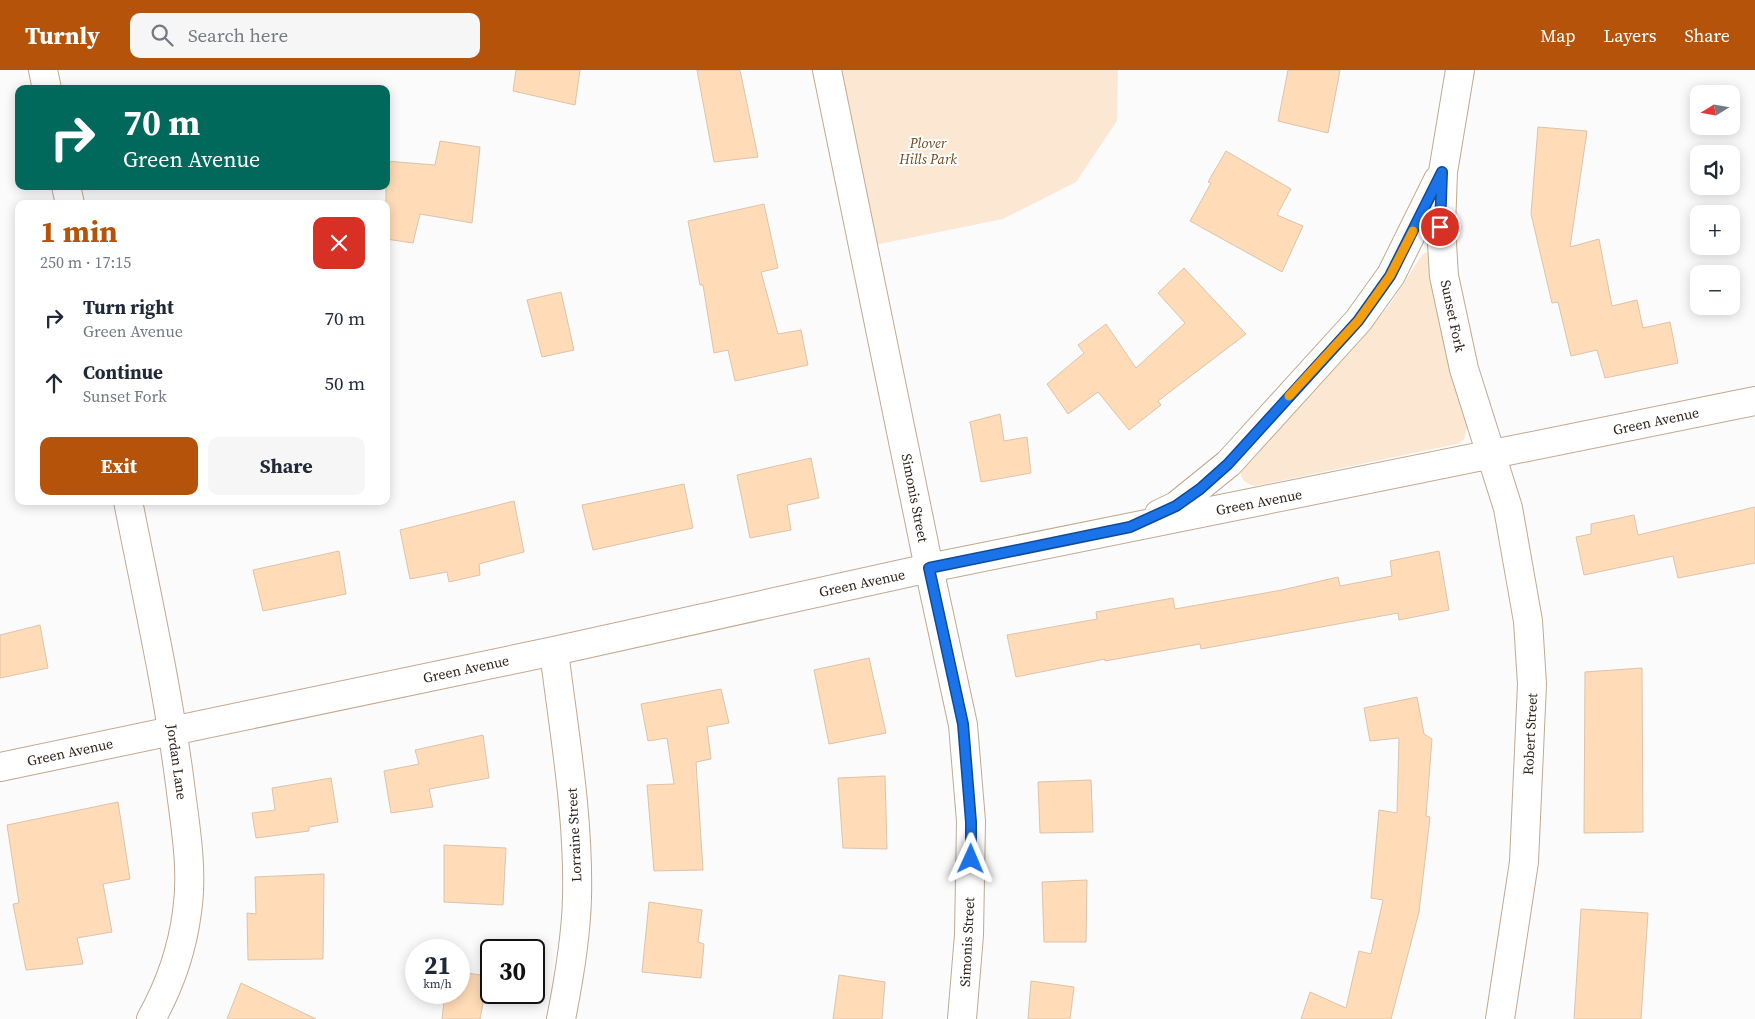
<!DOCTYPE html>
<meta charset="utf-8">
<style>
:root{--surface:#fff;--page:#f6f6f7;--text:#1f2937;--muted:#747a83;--accent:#b45309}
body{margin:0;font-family:"Source Serif 4",serif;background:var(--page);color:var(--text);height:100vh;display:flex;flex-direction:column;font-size:19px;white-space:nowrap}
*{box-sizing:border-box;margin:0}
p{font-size:16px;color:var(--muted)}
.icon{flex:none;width:28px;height:28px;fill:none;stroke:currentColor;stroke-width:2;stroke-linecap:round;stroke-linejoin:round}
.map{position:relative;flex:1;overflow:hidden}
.drawer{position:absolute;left:15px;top:130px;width:375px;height:305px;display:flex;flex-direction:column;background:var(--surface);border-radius:10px;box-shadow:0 2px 12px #0003}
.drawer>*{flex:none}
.guide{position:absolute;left:15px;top:15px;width:375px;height:105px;border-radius:10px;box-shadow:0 2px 12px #0003;background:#00695c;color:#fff;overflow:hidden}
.needle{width:32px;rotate:259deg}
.tools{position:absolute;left:1690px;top:15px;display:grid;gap:10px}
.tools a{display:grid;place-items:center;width:50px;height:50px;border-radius:10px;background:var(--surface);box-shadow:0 2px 12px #0003;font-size:25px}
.speed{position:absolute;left:405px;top:869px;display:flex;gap:10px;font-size:25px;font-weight:700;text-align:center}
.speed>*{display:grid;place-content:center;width:65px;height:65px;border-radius:50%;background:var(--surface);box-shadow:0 2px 12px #0003;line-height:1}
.speed small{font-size:12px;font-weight:400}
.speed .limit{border:2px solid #111;border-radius:8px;background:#fff;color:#111}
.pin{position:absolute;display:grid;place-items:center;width:42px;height:42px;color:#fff;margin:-21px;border:2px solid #fff;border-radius:50%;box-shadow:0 1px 5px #0007}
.me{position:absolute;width:55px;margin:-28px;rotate:1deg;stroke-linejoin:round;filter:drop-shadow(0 0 4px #0008)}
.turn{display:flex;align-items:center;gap:18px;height:105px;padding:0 25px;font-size:22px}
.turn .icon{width:65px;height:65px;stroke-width:2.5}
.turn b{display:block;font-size:35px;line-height:42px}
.round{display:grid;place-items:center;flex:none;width:52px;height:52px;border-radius:10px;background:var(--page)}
.headline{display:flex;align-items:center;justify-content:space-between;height:85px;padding:0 25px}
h1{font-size:30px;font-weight:700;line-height:38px;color:var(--accent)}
.primary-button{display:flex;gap:10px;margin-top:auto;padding:10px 25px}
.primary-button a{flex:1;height:58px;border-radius:10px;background:var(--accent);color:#fff;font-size:20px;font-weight:700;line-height:58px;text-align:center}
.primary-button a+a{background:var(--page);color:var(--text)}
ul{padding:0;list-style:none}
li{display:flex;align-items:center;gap:15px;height:65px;padding:0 25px}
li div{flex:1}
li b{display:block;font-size:19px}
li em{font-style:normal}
header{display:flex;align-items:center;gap:30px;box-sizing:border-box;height:70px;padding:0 25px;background:var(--accent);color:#fff}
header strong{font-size:24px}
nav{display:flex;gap:28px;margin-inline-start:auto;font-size:18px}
.search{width:350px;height:45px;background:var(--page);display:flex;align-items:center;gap:12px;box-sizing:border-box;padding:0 18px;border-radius:10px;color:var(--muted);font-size:19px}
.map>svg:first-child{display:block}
</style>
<header>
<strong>Turnly</strong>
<div class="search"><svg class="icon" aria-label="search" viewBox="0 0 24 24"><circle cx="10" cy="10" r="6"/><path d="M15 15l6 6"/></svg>Search here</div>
<nav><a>Map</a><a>Layers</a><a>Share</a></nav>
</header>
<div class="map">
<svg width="1755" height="949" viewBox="0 0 1755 949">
<rect width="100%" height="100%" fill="#fbfbfb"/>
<path fill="#fce7d3" d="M827,0H1118L1117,51L1076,112L1003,149L865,177Z
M1427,182L1467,356L1464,370L1457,374L1255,416C1245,413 1242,411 1240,401L1259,374L1317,317L1388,237L1422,185Z"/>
<path fill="#ffdbb7" stroke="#dcc3aa" d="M516,0H580L575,35L513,21Z
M697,0H740L758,87L714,92Z
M1288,0H1340L1328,63L1278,51Z
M1538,57L1587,61L1570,177L1599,169L1612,236L1637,230L1643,258L1670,252L1678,293L1605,308L1597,280L1571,286L1558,232L1552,233L1531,144Z
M440,71L480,77L472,153L420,144L413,173L386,169V91L435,95Z
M1226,81L1291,119L1277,145L1303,156L1282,202L1190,151L1211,113L1208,112Z
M764,134L778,198L761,202L778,264L801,260L808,295L735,311L728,280L714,283L703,215H700L688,151Z
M1184,198L1246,264L1158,331L1161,335L1129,360L1098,322L1068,344L1047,314L1084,283L1078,275L1106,254L1136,298L1185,253L1158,223Z
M561,222L574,280L542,287L527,230Z
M1000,344L1004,371L1027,367L1031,403L981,412L970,352Z
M811,388L819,428L787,435L791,460L750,468L737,405Z
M684,414L693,458L593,480L582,435Z
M514,431L524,482L479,494L480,505L449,512L447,502L410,509L400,460Z
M1755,437V493L1678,508L1673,486L1584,505L1576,467L1591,464V454L1634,445L1638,465Z
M339,481L346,524L263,541L253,500Z
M1439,481L1449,540L1399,550L1398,543L1201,579L1200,574L1105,591V589L1016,607L1007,565L1097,549L1096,542L1173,528L1175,539L1282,520L1338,507L1340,516L1392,506L1390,491Z
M40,555L48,598L0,608V565Z
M869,588L886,663L829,674L814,600Z
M1642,598L1643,762L1584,763L1585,602Z
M721,619L729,653L707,657L711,689L696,692L703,800L654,801L647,715L674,714L667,668L648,671L641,634Z
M1417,627L1424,664L1432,669L1426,746L1430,747L1419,842L1391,949H1301L1310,922L1346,938L1359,881L1371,884L1383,830L1371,828L1379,740L1397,743L1399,668L1370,671L1364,638Z
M483,665L489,708L429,719L433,737L391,743L384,701L419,694L415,680Z
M885,706L887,779L843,778L838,708Z
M331,708L338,752L309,757V761L256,768L252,743L275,740L272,718Z
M1091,710L1093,762L1040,763L1038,712Z
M118,732L130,809L103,814L112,862L77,868L83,894L26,900L13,834L19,833L7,755Z
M444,775L506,778L503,835L444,832Z
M324,804L323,889L248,890L247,843L256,844L255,807Z
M1087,810L1086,872H1044L1042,812Z
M649,832L702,840L698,872L704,874L701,908L642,902Z
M1581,839L1648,843L1641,949H1574Z
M459,902L488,906L480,949H442L445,922H459Z
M839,905L885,912L882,949H833Z
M1031,911L1074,917L1070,949H1028Z
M241,913L316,949H227Z"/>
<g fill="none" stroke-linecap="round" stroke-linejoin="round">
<defs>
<path id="minor" d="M43,0L47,19
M827,0L929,498L963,655L971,751L969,865L962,949
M1460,0L1443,102L1441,157L1444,206L1464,299L1508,438L1528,551L1532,614L1524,792L1500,949
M66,116L70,134
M128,431C147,528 169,624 181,722C186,761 193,802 187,842C182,881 170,915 151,949
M1159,444L1176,436L1229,393L1358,251L1391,205L1438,110
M554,581C564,663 579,745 577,828C576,869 569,909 561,949
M0,697L554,581L929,498L1755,331"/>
</defs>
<use href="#minor" stroke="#c1a991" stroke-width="30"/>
<use href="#minor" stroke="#fff" stroke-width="28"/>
</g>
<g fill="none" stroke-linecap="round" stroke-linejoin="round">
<defs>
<path id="route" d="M971,789V752L963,654L929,498L1130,457L1176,436L1200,419L1228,394L1358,251L1390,206L1442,102L1440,157"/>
</defs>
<use href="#route" stroke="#114b97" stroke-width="12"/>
<use href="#route" stroke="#1a73e8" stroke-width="9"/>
<path stroke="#f59e0b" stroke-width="9" d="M1289,326L1358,251L1390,206L1413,161"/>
</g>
<g text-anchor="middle" stroke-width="4" stroke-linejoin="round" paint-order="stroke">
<g font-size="14" font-style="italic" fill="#6d4719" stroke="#fff">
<text x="928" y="78">Plover<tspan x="928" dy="16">Hills Park</tspan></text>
</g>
<g font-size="14" fill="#2d241b" stroke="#fff">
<text transform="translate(1453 246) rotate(78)" y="5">Sunset Fork</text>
<text transform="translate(1656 351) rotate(-12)" y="5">Green Avenue</text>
<text transform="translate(915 428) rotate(79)" y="5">Simonis Street</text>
<text transform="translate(1259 432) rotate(-11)" y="5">Green Avenue</text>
<text transform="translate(862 513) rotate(-12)" y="5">Green Avenue</text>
<text transform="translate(466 599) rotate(-12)" y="5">Green Avenue</text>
<text transform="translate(1530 664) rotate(-87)" y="5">Robert Street</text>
<text transform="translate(70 682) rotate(-12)" y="5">Green Avenue</text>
<text transform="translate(177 692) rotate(82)" y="5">Jordan Lane</text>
<text transform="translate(574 765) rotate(-93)" y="5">Lorraine Street</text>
<text transform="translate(967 872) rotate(-87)" y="5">Simonis Street</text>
</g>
</g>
</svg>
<div class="tools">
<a><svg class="needle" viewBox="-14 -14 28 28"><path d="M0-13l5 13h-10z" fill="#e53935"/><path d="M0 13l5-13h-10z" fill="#747a83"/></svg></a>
<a><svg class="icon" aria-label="sound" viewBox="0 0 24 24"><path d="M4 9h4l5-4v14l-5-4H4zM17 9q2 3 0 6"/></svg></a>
<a>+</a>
<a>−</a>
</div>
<div class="speed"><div>21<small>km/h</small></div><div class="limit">30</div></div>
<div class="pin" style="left:1440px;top:157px;background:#d93025"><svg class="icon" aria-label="arrive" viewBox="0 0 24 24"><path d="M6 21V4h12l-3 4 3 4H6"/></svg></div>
<svg class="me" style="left:971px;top:789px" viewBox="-20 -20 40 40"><path d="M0-17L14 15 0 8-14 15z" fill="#1a73e8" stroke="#fff" stroke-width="4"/></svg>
<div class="guide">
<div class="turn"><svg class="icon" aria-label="right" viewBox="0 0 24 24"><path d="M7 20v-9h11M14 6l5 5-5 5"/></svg><div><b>70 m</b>Green Avenue</div></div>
</div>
<section class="drawer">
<div class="headline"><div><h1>1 min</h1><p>250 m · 17:15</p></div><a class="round" style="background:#d93025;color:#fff"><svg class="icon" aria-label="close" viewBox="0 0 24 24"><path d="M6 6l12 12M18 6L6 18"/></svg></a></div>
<ul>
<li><svg class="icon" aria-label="right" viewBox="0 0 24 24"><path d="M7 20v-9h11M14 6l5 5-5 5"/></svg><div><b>Turn right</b><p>Green Avenue</p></div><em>70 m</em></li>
<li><svg class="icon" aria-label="ahead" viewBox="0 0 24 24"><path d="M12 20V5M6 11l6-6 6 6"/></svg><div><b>Continue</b><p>Sunset Fork</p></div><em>50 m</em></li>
</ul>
<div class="primary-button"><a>Exit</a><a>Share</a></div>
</section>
</div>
